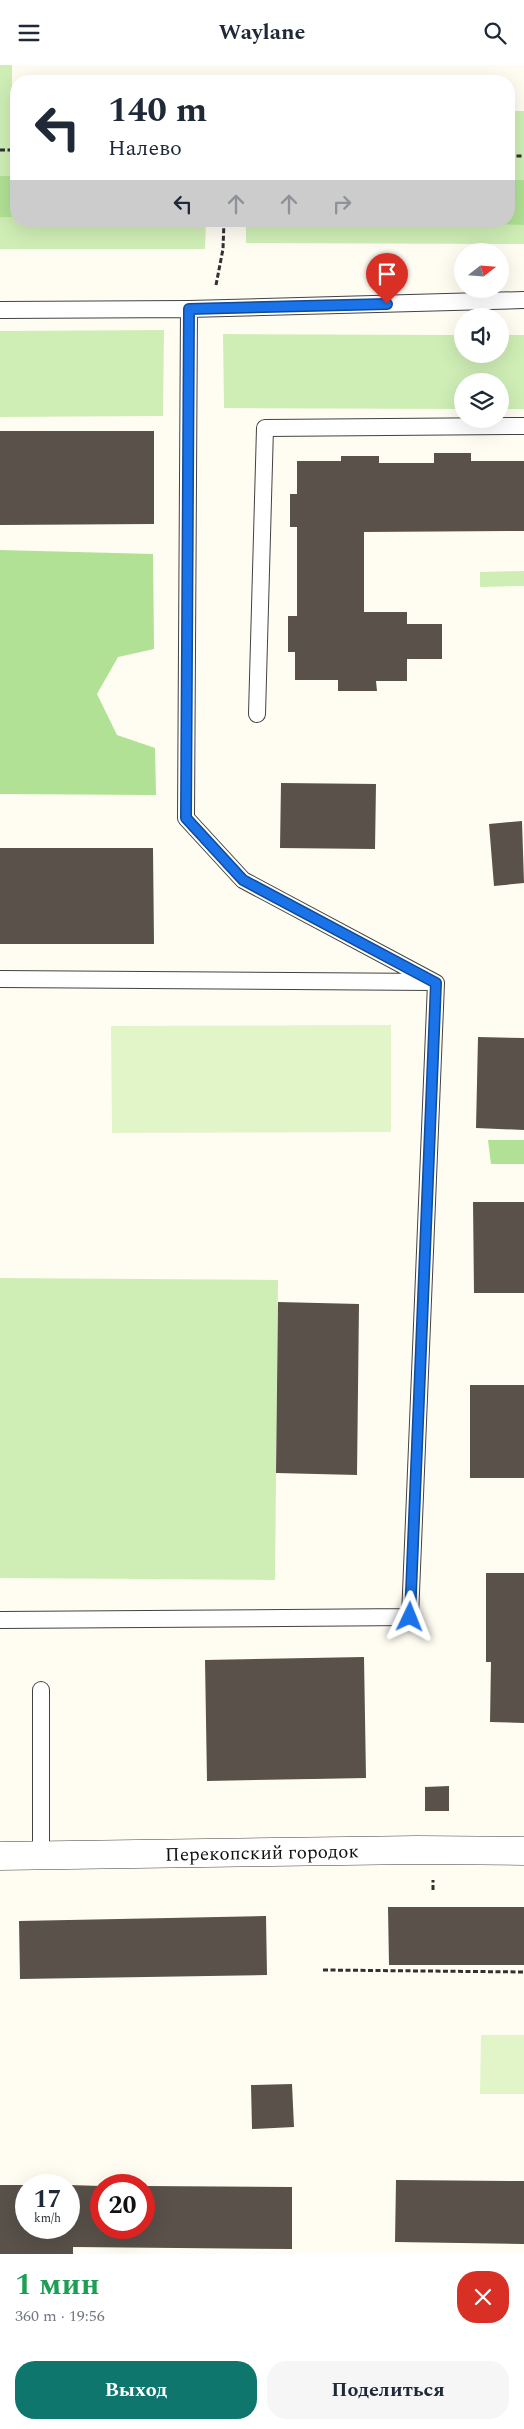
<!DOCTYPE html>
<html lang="ru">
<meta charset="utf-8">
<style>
:root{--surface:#fff;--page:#f6f6f7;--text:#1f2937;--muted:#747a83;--accent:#0f766e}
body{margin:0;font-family:Spectral,serif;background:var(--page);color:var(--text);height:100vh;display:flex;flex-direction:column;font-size:19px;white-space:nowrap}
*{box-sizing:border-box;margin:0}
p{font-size:16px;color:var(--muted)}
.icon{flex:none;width:28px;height:28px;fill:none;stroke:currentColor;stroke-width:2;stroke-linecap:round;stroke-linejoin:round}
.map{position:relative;height:2189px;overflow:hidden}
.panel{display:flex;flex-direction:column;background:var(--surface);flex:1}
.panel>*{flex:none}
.hud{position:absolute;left:10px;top:10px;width:505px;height:152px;border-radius:20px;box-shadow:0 5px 20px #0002;background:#fff;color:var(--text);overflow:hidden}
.needle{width:32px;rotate:73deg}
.controls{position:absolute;left:454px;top:178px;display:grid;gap:10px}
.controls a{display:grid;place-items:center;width:55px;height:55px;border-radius:50%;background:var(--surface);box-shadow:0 5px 20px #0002;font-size:25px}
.speed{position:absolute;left:15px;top:2109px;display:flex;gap:10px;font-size:25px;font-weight:700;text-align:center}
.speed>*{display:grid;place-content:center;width:65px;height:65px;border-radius:50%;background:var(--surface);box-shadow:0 5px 20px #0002;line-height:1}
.speed small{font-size:12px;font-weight:400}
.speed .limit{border:8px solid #d22;background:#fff;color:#111}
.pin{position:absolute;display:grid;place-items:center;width:42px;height:42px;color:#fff;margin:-51px -21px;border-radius:50% 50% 50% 0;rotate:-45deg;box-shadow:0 0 5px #0007}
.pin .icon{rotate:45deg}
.me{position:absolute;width:55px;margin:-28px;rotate:2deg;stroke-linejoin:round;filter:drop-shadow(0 0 4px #0008)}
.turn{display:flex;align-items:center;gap:18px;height:105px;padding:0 15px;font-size:22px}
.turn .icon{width:65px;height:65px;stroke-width:2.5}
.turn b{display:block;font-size:35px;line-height:42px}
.lanes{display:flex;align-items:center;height:48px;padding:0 15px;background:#0003;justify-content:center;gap:25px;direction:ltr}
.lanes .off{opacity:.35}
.round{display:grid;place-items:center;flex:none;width:52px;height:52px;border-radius:20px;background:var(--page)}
.summary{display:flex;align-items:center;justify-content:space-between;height:85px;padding:0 15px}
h1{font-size:30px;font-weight:700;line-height:38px;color:#1e9e55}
.cta{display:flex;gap:10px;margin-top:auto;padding:10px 15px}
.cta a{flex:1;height:58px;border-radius:20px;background:var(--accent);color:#fff;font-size:20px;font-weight:700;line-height:58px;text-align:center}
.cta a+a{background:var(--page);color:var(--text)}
header{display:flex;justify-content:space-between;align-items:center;height:65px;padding:0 15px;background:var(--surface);font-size:22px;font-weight:700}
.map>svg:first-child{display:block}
</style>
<header><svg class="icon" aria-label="menu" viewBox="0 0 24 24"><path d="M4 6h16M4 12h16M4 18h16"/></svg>Waylane<svg class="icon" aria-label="search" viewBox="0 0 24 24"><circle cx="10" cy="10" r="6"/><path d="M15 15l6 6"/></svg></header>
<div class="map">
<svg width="524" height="2189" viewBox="0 0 524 2189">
<rect width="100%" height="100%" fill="#fffdf2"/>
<path fill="#cfeeb6" d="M0,0H12V31H16V111H0Z
M509,46H524V115H509Z
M0,152H16V156H206L205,184H0Z
M246,156L524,160V179L246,178Z
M164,265L163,351L0,352V266Z
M223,269L462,270V289H500V270H524V344H500V316H462V344L224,343Z
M524,506V521L480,522V507Z
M0,1213L278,1215L275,1515L0,1513Z"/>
<path fill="#b0e194" d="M0,111H16V152H0Z
M509,115H524V160L260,157L509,156Z
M0,485L153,489L154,584L118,592L97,629L117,670L155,683L156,730L0,729Z
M488,1075H524V1099H491Z"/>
<path fill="#e2f5c9" d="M391,960V1067L112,1068L111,961Z
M481,1970H524V2029H480Z"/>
<path fill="#59514a" d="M0,366H154V459L0,460Z
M434,388H471V396H524V466L364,467V547H407V559H442V594H407V616H376L377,626H338V615H295V587H288V551H297V462H290V429H297V396H341V391H379V398H434Z
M281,718L376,719L375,784L280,783Z
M522,756L524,818L494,821L489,759Z
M0,783H153L154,879H0Z
M478,972L524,973V1065L476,1063Z
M473,1137H524V1228H474Z
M278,1237L359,1239L357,1410L276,1408Z
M470,1320H524V1413H470Z
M486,1508H524V1658L490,1657L491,1597H486Z
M364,1592L366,1713L207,1716L205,1595Z
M449,1721V1746H425V1722Z
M388,1842H524V1900H389Z
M266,1851L267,1910L20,1914L19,1856Z
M292,2019L294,2062L252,2064L251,2020Z
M396,2115L524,2116V2179L395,2177Z
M0,2120H26V2162H69V2120L101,2121V2162H144V2121L292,2122V2184L73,2182V2189H0Z"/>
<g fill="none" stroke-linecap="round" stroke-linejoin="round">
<defs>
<path id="service" d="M189,244L186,753L243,815L436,918
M0,245L189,244L524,235
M257,649L265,363L524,361
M0,914L434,917
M0,1555L410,1552L436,918
M41,1790V1625"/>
<path id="minor" d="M0,1791L417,1785L524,1786"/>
</defs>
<use href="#service" stroke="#424242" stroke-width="18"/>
<use href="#minor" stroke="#424242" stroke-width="29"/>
<path stroke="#313131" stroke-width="3" stroke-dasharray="5 2.5" stroke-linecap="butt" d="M0,85H16
M509,91H524
M216,220L223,184L224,156
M433,1825V1815
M323,1905L524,1907"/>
<use href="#service" stroke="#fff" stroke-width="16"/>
<use href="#minor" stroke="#fff" stroke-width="28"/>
</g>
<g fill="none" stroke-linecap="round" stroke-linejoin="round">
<defs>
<path id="route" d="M387,239L189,244L186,753L243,815L436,918L410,1552"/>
</defs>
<use href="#route" stroke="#114b97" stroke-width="12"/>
<use href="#route" stroke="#1a73e8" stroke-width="9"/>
</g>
<g text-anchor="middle" stroke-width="5" stroke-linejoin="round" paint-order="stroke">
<g font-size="19" fill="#0f0f0f" stroke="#fff">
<text transform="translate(262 1787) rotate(-1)" y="7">Перекопский городок</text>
</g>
</g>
</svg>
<div class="controls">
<a><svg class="needle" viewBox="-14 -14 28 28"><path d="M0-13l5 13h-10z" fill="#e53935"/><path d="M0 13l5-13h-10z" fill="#747a83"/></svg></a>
<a><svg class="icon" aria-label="sound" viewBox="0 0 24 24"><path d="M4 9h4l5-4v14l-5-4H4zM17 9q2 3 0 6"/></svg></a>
<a><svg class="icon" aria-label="layers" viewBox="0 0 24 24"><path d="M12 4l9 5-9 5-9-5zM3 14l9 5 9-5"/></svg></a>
</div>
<div class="speed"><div>17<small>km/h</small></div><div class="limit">20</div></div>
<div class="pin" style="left:387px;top:239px;background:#d93025"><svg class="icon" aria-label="arrive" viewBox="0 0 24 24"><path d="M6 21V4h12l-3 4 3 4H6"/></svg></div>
<svg class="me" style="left:410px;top:1552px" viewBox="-20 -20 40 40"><path d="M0-17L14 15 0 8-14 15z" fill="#1a73e8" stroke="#fff" stroke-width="4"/></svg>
<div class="hud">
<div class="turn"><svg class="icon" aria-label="left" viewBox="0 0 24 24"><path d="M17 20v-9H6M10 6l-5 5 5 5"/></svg><div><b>140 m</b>Налево</div></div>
<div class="lanes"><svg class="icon" aria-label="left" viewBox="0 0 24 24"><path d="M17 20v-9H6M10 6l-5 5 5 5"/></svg><svg class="icon off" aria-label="ahead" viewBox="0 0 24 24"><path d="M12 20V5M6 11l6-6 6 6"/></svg><svg class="icon off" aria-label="ahead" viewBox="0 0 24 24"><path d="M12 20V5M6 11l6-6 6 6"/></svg><svg class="icon off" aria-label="right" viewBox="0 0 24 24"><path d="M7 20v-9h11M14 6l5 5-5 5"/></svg></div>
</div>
</div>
<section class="panel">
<div class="summary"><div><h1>1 мин</h1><p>360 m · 19:56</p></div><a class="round" style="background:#d93025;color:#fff"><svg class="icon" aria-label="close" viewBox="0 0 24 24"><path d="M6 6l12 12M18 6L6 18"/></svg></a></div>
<div class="cta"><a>Выход</a><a>Поделиться</a></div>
</section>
